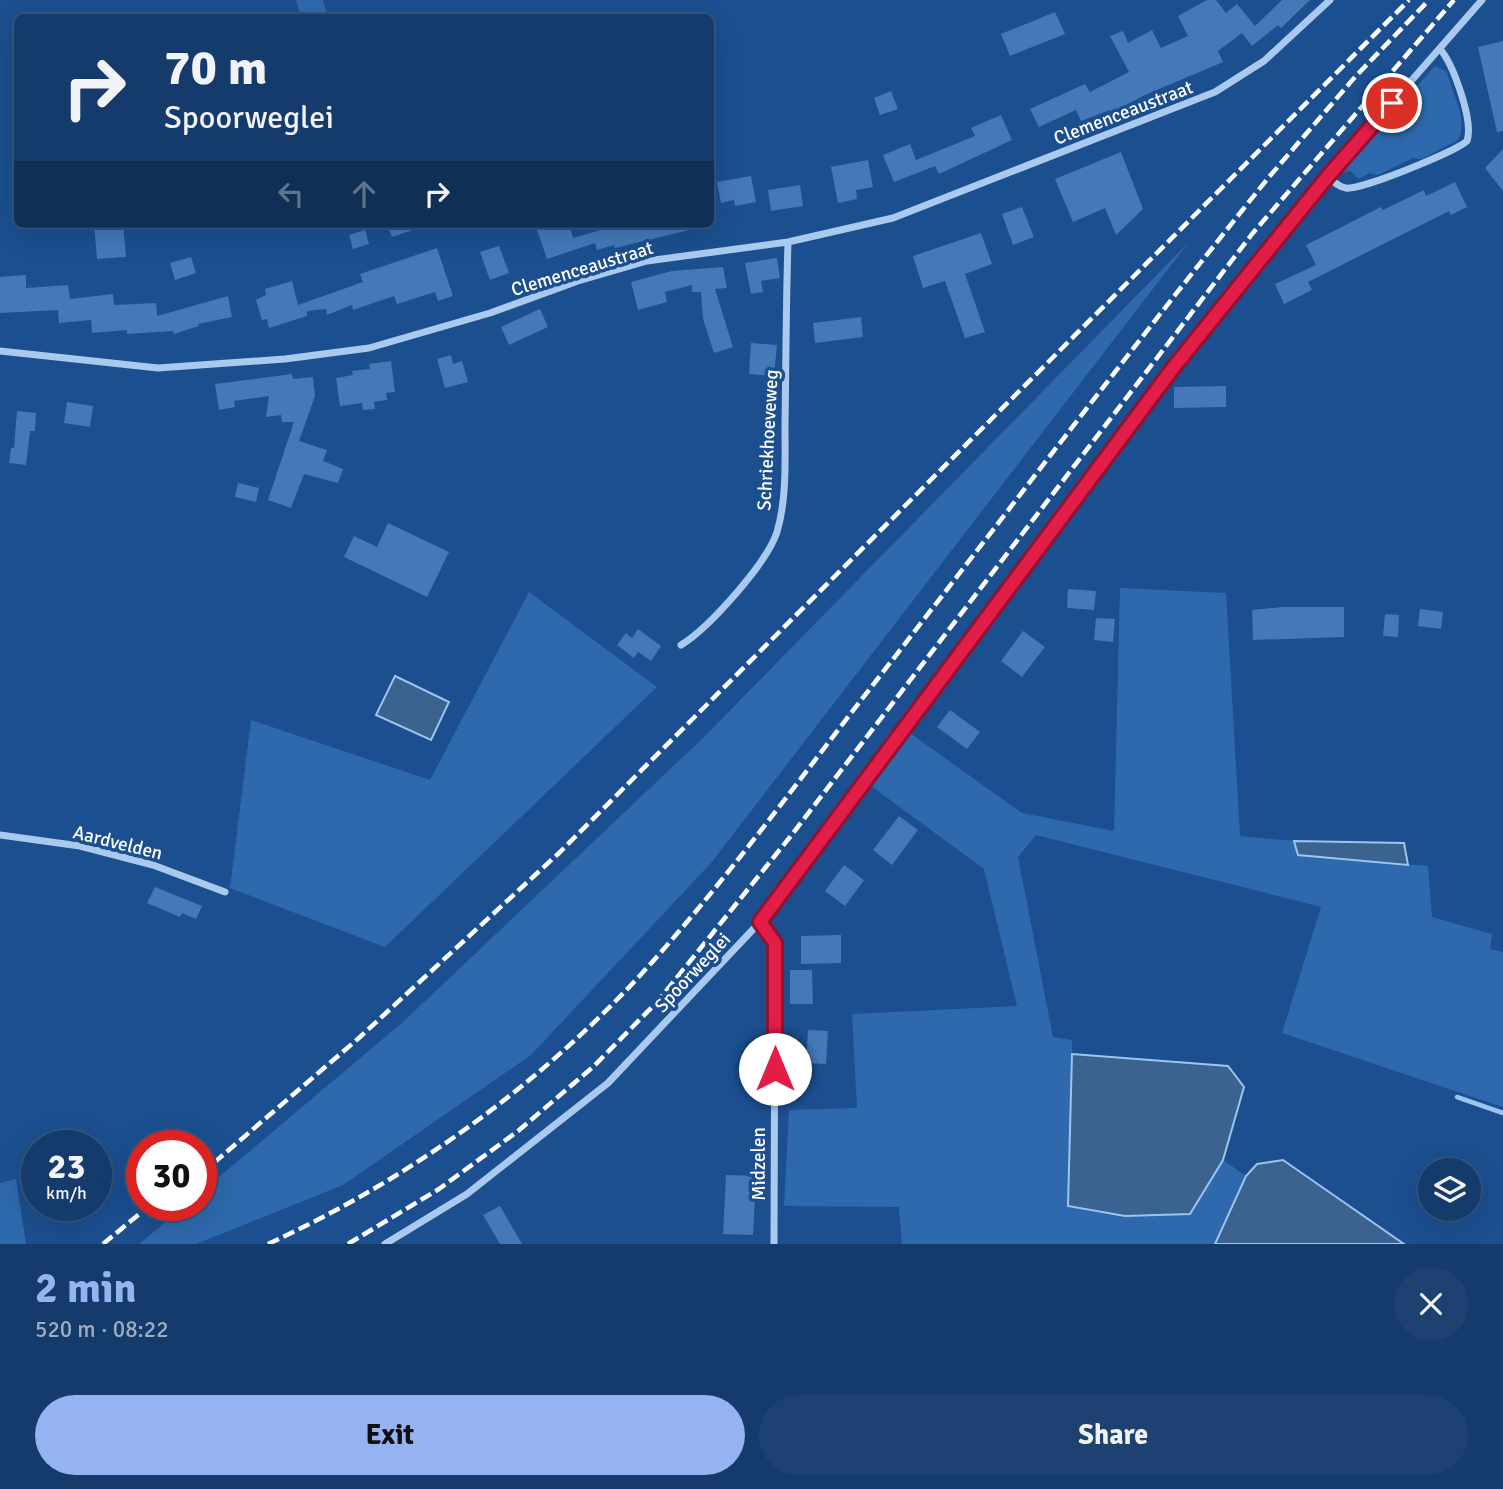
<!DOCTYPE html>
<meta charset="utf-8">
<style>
:root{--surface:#143b6b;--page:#1d4271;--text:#f1f3f6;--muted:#9dadc1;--line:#33557e;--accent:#95b2f1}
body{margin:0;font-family:Signika,sans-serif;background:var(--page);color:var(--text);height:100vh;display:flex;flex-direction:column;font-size:26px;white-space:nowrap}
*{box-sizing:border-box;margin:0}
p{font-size:23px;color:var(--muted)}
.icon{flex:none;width:38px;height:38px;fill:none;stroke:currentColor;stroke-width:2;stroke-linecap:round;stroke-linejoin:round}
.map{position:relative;height:1244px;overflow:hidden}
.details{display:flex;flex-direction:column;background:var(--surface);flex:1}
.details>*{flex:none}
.guide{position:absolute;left:14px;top:14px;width:700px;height:214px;border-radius:10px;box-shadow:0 7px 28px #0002,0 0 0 2px var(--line);background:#143b6b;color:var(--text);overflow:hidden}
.tools{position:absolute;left:1418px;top:1158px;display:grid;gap:14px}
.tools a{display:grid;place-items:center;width:63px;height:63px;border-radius:50%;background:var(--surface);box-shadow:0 7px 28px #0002,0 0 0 2px var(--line);font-size:35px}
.speed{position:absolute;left:21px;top:1130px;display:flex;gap:14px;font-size:35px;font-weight:700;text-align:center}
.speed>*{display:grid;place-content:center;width:91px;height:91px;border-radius:50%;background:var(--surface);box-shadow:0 7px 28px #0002,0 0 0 2px var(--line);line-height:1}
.speed small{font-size:18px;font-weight:400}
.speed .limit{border:10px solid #d22;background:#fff;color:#111}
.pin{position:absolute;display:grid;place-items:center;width:60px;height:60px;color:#fff;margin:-30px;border:4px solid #fff;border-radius:50%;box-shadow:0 2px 7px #0007}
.me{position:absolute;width:77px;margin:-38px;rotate:0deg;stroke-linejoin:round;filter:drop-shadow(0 0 5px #0008)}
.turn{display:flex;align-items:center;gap:24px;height:147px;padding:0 35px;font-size:32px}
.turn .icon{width:91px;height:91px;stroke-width:2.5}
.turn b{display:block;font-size:49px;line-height:60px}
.lanes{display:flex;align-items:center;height:66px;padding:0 35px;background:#0003;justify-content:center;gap:35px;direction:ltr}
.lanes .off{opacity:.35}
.round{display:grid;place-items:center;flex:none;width:74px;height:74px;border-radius:37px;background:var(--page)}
.overview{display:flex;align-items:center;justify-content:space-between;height:119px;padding:0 35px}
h1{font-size:42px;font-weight:800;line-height:52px;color:var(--accent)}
.primary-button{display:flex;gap:14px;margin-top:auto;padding:14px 35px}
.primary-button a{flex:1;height:80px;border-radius:42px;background:var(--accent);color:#111;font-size:28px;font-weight:800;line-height:80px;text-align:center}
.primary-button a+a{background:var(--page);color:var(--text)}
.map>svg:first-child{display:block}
</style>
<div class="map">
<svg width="1503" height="1244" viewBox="0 0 1503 1244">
<rect width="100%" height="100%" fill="#1b4f8f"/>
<path fill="#2e69ad" d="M296,0H323L328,17H301Z
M1435,66L1447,72C1451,92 1469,120 1458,140L1422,159L1413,158L1378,175L1370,173L1359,179L1350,171L1340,173Z
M1189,242L711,863L531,1055L343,1185L196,1244H139L185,1206H201V1192L403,1022L704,737Z
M1120,588L1226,593L1240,836L1294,841L1298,855L1428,866L1432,917L1492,934L1490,949L1503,952V1107L1282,1033L1321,907L1036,835L1018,857L1053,1037L1072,1040L1068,1206L1190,1214L1223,1160L1246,1176L1215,1244H902L899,1207L784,1206L789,1110L857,1108L852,1014L1017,1006L984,869L871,786L910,733L1022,813L1114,831Z
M529,592L657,687L385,947L230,888L251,720L430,780Z
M16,1179L26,1244H0V1183Z"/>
<path fill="#3c6290" stroke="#9cc4f0" stroke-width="2" d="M395,676L449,702L431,740L376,715Z
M1294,841L1404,843L1408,865L1298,855Z
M1072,1054L1228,1066L1244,1087L1223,1160L1190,1214L1125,1216L1068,1206Z
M1283,1160L1404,1244H1215L1246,1176L1257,1164Z"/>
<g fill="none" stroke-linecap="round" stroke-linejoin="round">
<path stroke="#9cc4f0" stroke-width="4.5" d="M1457,1097L1503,1113"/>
</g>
<path fill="#4478b7" d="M1207,0H1216L1226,13L1237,4L1255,26L1282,0H1310L1281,28L1278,25L1252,46L1242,33L1218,51L1223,62L1145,95L1111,113L1110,110L1081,121L1076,110L1039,127L1030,109L1085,84L1090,92L1129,72L1110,36L1123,31L1128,43L1152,30L1161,48L1188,36L1178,16Z
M1055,12L1065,34L1010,56L1001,34Z
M1503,41V131L1497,132L1478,47Z
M891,91L898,109L880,115L874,98Z
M1001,115L1012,140L939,174L935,166L894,182L883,155L910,144L916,160L975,136L971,128Z
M1503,149V191L1485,168Z
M1121,152L1143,209L1116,235L1105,208L1073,222L1055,179Z
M868,160L873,187L856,190L857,199L838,203L831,167Z
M751,176L756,202L735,206L734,200L721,203L717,182Z
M1455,182L1467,207L1451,215L1449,211L1308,282L1312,290L1284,304L1275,284L1316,265L1306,245L1381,207L1383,210L1424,190L1426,196Z
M800,185L803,206L771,211L768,190Z
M1022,207L1034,237L1013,245L1002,214Z
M123,224L126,257L97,259L94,225Z
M387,224H424L425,226L392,237Z
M535,224H569L573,238L621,224H692L693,229L615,248L614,245L597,250L595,243L547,259Z
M365,230L369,244L353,249L349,235Z
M981,233L992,264L965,274L985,332L965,338L945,281L923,288L913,256Z
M499,246L509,273L490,280L480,252Z
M437,248L453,296L438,301L435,292L397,304L394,296L353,310L352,305L327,315L326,309L307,311V316L269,328L267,319L262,320L256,300L266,295L265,289L292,281L298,305L363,282L360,274Z
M191,257L196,273L175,280L170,263Z
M777,258L780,278L761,281L763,292L751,294L745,263Z
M723,267L727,288L715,289L733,347L714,353L703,319L701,292H692V285L665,292L667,302L638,310L631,282L672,271Z
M26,275V288L68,285L70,299L113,294L114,305L156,303L157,316L228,296L232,317L198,324L199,326L174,334L173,331L127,334V330L92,333L91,320L59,323L58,310L0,313V277Z
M540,309L548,327L509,345L501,327Z
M861,317L863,337L815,343L813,323Z
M751,343L777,345L774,376L749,374Z
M451,355L453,364L462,361L468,382L445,388L437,359Z
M391,361L395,392L386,393L387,400L374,402L375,409L363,410L362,403L340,406L336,378L353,375L352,371L370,369L369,364Z
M292,374L293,379L313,377L315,396L299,441L327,450L323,461L343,469L338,483L304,474L291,508L268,500L294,422H282L281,415L266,417L269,396L234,401L235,407L219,410L215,384Z
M1226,386V407L1174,408V387Z
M67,402L93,406L90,427L64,423Z
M17,411L36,413L35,431H30L26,465L9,463L11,448H14Z
M238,483L259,488L256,502L235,497Z
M388,523L449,552L427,597L344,557L354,536L377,547Z
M1068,589L1096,591L1094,610L1067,608Z
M1283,607H1344V637L1253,640L1252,610Z
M1420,609L1443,612L1441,629L1418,626Z
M1385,614L1399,615L1398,637L1383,636Z
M1096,618L1115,619L1113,642L1094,640Z
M638,629L661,646L651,661L638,652L634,658L617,645L626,633L632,638Z
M1023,631L1045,647L1022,677L1001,661Z
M950,710L980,732L967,749L937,727Z
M899,816L918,830L892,865L873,850Z
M844,865L864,880L845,906L825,891Z
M155,887L202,906L196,919L182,913L180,917L147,903Z
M841,935V963L801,964V936Z
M790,970H812L813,1004H790Z
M808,1030L828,1031L826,1064L806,1063Z
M726,1175L756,1176L753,1235L723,1234Z
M500,1206L522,1244H500L483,1215Z"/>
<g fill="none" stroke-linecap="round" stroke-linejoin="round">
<path stroke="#a9c9ee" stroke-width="7" d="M1328,176C1333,181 1338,187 1346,188C1359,191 1455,152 1467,141C1474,121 1453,64 1440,49
M0,351L158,368L285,359L369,348L490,313L578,281L647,261L788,242L893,218L1215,92L1264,61L1330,0
M681,645C709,628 767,563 777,532C787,499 785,458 785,425C786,364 786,303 788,242
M0,835L80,846L153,865L225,892
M760,922L775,943L774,1244
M385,1244L467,1194L608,1083L760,922L1173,368L1328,176L1482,0"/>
<path stroke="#fff" stroke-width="4.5" stroke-dasharray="12 5" stroke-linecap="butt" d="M201,1174L360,1037L560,852L1409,0
M103,1244L149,1206
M268,1244C405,1181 530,1092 634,982C721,888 797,782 876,681C1007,513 1135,343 1269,177L1355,77L1429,0
M348,1244L439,1189L518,1131L593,1067L658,1001L790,837L1252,234L1454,0"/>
</g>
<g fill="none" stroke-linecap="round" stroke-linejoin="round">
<defs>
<path id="route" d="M775,1069V943L760,922L1173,368L1328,176L1392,103"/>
</defs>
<use href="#route" stroke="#92132f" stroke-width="18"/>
<use href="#route" stroke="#e11d48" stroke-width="12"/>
</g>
<g text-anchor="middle" stroke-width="7" stroke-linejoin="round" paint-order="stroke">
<g font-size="19" fill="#fff" stroke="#1b4f8f">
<text transform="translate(1123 112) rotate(-21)" y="7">Clemenceaustraat</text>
<text transform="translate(582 268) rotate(-17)" y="7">Clemenceaustraat</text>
<text transform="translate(767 440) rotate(-87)" y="7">Schriekhoeveweg</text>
<text transform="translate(118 842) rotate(14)" y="7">Aardvelden</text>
<text transform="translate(692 972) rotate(-47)" y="7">Spoorweglei</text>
<text transform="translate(758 1164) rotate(-90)" y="7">Midzelen</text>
</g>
</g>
</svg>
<div class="tools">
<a><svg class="icon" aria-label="layers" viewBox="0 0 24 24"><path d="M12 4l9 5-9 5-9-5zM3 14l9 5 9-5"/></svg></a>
</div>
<div class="speed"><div>23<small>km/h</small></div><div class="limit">30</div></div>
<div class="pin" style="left:1392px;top:103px;background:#d93025"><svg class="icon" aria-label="arrive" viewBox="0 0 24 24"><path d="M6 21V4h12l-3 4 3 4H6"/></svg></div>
<svg class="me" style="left:775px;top:1069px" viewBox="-20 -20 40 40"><circle r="19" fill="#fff"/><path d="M0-13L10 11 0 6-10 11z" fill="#e11d48"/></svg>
<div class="guide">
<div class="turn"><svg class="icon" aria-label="right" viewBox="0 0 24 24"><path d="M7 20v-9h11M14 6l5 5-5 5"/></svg><div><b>70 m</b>Spoorweglei</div></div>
<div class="lanes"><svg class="icon off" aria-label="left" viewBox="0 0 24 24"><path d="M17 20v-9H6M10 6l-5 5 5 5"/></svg><svg class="icon off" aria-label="ahead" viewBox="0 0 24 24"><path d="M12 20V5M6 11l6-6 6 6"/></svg><svg class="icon" aria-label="right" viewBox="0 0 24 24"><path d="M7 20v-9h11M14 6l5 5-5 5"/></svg></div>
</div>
</div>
<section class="details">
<div class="overview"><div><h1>2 min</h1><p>520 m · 08:22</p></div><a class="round"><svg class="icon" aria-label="close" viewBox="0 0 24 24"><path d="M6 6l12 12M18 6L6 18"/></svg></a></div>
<div class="primary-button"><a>Exit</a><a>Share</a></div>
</section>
